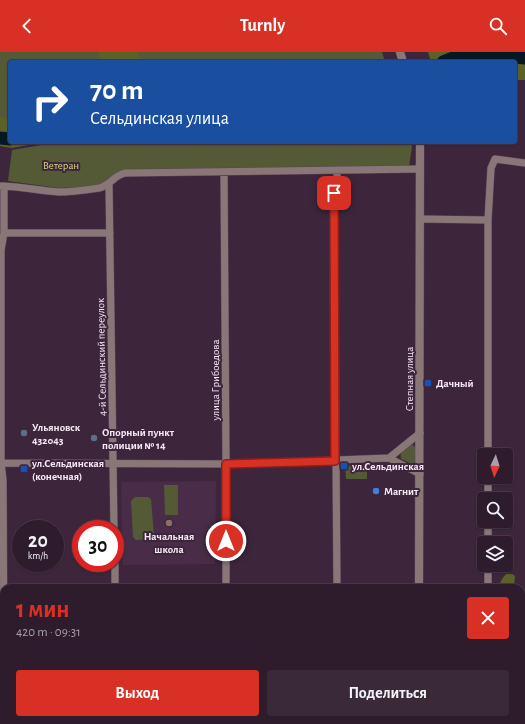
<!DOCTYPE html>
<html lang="ru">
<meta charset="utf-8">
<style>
:root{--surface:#2e1c2d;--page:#3a2939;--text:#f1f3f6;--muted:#a7a1aa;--line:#493a49;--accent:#d93025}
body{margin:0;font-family:"Alegreya Sans",sans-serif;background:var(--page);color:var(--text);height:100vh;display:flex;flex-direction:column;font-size:15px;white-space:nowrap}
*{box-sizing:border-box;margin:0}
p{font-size:13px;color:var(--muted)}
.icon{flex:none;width:22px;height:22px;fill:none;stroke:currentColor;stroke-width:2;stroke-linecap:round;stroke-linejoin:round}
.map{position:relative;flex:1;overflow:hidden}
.sheet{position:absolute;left:0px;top:532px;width:525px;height:140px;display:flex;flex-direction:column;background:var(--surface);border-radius:12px 12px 0 0;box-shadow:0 1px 3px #0004,0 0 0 1px var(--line)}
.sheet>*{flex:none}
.banner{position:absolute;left:8px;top:8px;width:509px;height:84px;border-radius:4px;box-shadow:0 1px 3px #0004,0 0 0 1px var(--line);background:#1a4fa0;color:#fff;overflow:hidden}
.needle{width:26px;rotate:184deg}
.controls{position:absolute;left:477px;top:396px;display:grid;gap:8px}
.controls a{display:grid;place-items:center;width:36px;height:36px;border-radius:4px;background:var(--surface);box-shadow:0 1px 3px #0004,0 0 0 1px var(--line);font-size:20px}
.speed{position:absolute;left:12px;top:468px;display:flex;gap:8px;font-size:20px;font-weight:700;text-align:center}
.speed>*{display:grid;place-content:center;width:52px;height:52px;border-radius:50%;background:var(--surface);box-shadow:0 1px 3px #0004,0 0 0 1px var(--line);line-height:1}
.speed small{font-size:10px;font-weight:400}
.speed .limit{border:6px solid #d22;background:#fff;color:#111}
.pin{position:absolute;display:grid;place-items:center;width:34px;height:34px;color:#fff;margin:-17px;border-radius:8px;box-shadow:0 2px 6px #0006}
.me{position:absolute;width:44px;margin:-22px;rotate:0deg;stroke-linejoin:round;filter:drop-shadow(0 0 3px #0008)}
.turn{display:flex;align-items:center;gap:14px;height:84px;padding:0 16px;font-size:18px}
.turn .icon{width:52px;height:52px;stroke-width:2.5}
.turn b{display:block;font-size:28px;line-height:34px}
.round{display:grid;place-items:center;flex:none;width:42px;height:42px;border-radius:4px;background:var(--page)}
.summary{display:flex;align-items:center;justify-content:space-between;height:68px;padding:0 16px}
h1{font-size:24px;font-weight:600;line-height:30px;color:var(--accent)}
.action{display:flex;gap:8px;margin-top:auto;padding:8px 16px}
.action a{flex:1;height:46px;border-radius:4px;background:var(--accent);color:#fff;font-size:16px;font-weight:600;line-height:46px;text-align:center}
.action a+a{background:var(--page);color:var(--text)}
header{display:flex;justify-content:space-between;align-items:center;height:52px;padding:0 16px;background:var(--accent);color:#fff;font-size:18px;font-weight:600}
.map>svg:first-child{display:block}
</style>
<header><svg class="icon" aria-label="back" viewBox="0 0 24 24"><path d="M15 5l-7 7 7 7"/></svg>Turnly<svg class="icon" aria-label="search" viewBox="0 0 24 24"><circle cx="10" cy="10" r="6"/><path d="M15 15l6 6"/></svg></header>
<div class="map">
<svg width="525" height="672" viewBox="0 0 525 672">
<rect width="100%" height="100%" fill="#3d263c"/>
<path fill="#492d48" d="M216,429L215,512L123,513L121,430Z"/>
<path fill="#545936" d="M0,0H382L385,10H10V71L0,64Z
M59,90H412V95L409,115L123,120L96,135L58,136L8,129L12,98Z
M410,393H413L415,395V410L412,412L401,407C399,400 405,397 410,393Z
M367,412V427H346L345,414Z
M164,433H178V463H165Z
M135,445H148L151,447L154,484L152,487L136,488L133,485L131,449Z"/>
<path fill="#5c6227" d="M98,0H137L141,10L101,9Z
M428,0H525V28H515V10H431Z
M0,64L10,68V90H45L12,96L0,94Z
M506,522H512L515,524L514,536H498L502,527Z"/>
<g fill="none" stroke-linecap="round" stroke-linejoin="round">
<path stroke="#061823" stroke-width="13" d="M443,10L465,1L525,6
M0,86L10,87"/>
<defs>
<path id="minor" d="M224,120L226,412V536
M109,132L114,477
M0,134C20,134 39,139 59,140C72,140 86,138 99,136C110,134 114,123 125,121L420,117
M420,167L488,168
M4,181H110
M488,403V168L491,116L495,107L525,111
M389,406L420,381
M0,411L234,412L389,406L420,422
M488,425V447
M488,491V469
M115,511V536
M337,536L334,141L338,118
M488,536V513
M4,605L3,428L1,411V198L4,181V134
M5,668V672
M117,668V672
M338,668V672
M226,672V668
M472,672V668"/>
<path id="tertiary" d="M400,0L403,10
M419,536L420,90
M418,672V668"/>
</defs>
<use href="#minor" stroke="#5b455a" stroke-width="8"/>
<use href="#tertiary" stroke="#5b455a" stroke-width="9"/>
<use href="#minor" stroke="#897778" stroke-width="7"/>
<use href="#tertiary" stroke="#897778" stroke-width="8"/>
</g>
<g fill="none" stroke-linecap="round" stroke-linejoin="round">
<defs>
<path id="route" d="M226,489V412L335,409L334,141"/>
</defs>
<use href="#route" stroke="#8d1f18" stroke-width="10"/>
<use href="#route" stroke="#d93025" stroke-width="7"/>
</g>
<g fill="#1a4fb4" stroke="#3d263c" stroke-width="1.5">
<rect x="424" y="327" width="8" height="8" rx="2"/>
<rect x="340" y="410" width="8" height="8" rx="2"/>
<rect x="20" y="413" width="8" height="8" rx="2"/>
</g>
<g fill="#5c6f8a" stroke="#3d263c" stroke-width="1.5">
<circle cx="24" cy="381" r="4"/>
<circle cx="94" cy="386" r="4"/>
</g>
<circle fill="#3f7fe0" stroke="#3d263c" stroke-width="1.5" cx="376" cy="439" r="4"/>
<circle fill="#8d6e63" stroke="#3d263c" stroke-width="1.5" cx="169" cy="471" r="4"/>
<g text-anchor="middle" stroke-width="4" stroke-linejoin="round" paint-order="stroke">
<g font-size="11" fill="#ccd67f" stroke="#3d263c">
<text x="61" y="117">Ветеран</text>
</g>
<g font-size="11" fill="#f6e7f5" stroke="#3d263c">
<text transform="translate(101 305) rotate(-91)" y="4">4-й Сельдинский переулок</text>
<text transform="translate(409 327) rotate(-90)" y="4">Степная улица</text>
<text transform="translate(215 328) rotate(-90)" y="4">улица Грибоедова</text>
</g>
<g font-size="11" font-weight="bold" fill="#f6e7f5" stroke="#3d263c" text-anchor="start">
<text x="436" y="335">Дачный</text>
<text x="32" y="379">Ульяновск<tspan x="32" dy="13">432043</tspan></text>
<text x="102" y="384">Опорный пункт<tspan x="102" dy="13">полиции № 14</tspan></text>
<text x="32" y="415">ул.Сельдинская<tspan x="32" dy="13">(конечная)</tspan></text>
<text x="352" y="418">ул.Сельдинская</text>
<text x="384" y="443">Магнит</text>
<text x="169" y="488" text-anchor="middle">Начальная<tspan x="169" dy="13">школа</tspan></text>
</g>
</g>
</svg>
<div class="controls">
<a><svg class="needle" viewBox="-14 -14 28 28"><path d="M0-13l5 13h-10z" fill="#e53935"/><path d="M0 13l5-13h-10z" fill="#a7a1aa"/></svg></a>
<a><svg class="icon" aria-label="search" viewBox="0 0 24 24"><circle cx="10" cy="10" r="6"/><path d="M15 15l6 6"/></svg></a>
<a><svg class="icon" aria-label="layers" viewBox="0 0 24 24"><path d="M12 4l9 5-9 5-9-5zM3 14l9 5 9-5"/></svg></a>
</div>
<div class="speed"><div>20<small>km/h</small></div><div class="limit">30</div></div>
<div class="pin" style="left:334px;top:141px;background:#d93025"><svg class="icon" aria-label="arrive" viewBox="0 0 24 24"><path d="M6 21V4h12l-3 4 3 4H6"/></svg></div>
<svg class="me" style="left:226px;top:489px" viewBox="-20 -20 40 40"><circle r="17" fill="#d93025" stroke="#fff" stroke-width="3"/><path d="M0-11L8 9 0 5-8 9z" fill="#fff"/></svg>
<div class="banner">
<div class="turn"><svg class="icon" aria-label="right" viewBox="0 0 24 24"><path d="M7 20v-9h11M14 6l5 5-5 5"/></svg><div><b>70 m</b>Сельдинская улица</div></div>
</div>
<section class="sheet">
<div class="summary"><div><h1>1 мин</h1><p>420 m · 09:31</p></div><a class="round" style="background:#d93025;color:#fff"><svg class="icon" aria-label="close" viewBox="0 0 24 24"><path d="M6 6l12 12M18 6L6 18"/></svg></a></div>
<div class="action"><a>Выход</a><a>Поделиться</a></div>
</section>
</div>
